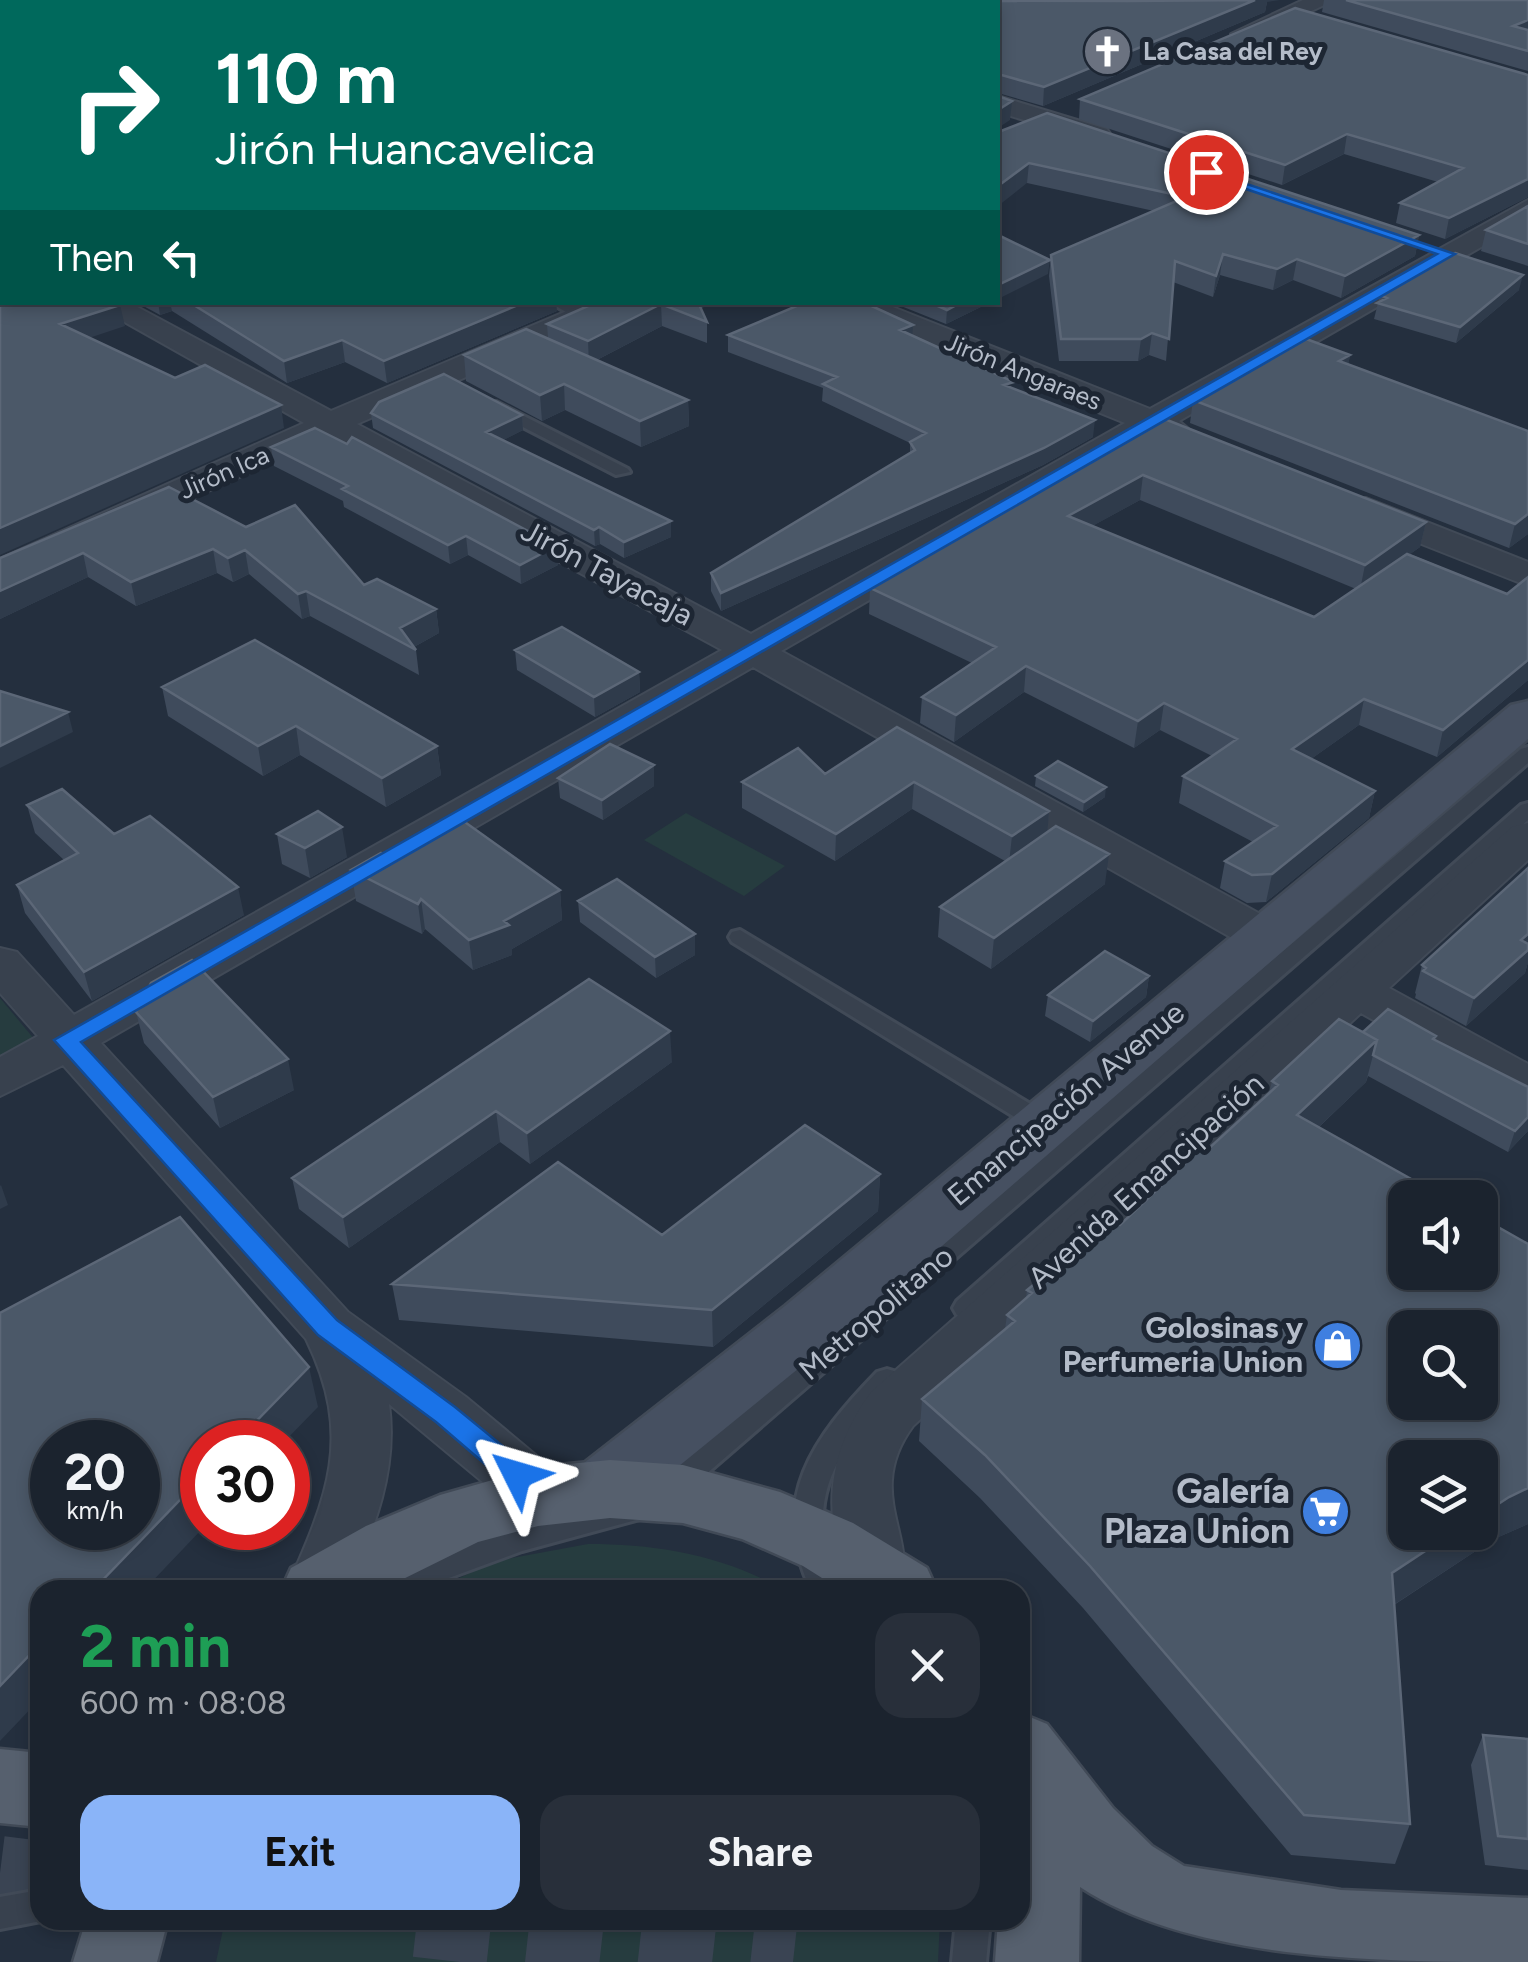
<!DOCTYPE html>
<meta charset="utf-8">
<style>
:root{--surface:#1b232e;--page:#282f3a;--text:#f1f3f6;--muted:#a0a4aa;--line:#39404a;--accent:#8ab4f8}
body{margin:0;font-family:Figtree,sans-serif;background:var(--page);color:var(--text);height:100vh;display:flex;flex-direction:column;font-size:38px;white-space:nowrap}
*{box-sizing:border-box;margin:0}
p{font-size:32px;color:var(--muted)}
.icon{flex:none;width:55px;height:55px;fill:none;stroke:currentColor;stroke-width:2;stroke-linecap:round;stroke-linejoin:round}
.map{position:relative;flex:1;overflow:hidden}
.details{position:absolute;left:30px;top:1580px;width:1000px;height:350px;display:flex;flex-direction:column;background:var(--surface);border-radius:30px;box-shadow:0 5px 15px #0003,0 0 0 2px var(--line)}
.details>*{flex:none}
.guide{position:absolute;left:0px;top:0px;width:1000px;height:305px;box-shadow:0 5px 15px #0003,0 0 0 2px var(--line);background:#00695c;color:#fff;overflow:hidden}
.buttons{position:absolute;left:1388px;top:1180px;display:grid;gap:20px}
.buttons a{display:grid;place-items:center;width:110px;height:110px;border-radius:20px;background:var(--surface);box-shadow:0 5px 15px #0003,0 0 0 2px var(--line);font-size:50px}
.speed{position:absolute;left:30px;top:1420px;display:flex;gap:20px;font-size:50px;font-weight:700;text-align:center}
.speed>*{display:grid;place-content:center;width:130px;height:130px;border-radius:50%;background:var(--surface);box-shadow:0 5px 15px #0003,0 0 0 2px var(--line);line-height:1}
.speed small{font-size:25px;font-weight:400}
.speed .limit{border:15px solid #d22;background:#fff;color:#111}
.pin{position:absolute;display:grid;place-items:center;width:85px;height:85px;color:#fff;margin:-42px;border:5px solid #fff;border-radius:50%;box-shadow:0 2px 10px #0007}
.me{position:absolute;width:110px;margin:-55px;rotate:310deg;stroke-linejoin:round;filter:drop-shadow(0 0 8px #0008)}
.turn{display:flex;align-items:center;gap:35px;height:210px;padding:0 50px;font-size:45px}
.turn .icon{width:130px;height:130px;stroke-width:2.5}
.turn b{display:block;font-size:70px;line-height:85px}
.then{display:flex;align-items:center;height:95px;padding:0 50px;background:#0003;gap:20px;font-size:38px}
.round{display:grid;place-items:center;flex:none;width:105px;height:105px;border-radius:30px;background:var(--page)}
.head{display:flex;align-items:center;justify-content:space-between;height:170px;padding:0 50px}
h1{font-size:60px;font-weight:700;line-height:75px;color:#1e9e55}
.cta{display:flex;gap:20px;margin-top:auto;padding:20px 50px}
.cta a{flex:1;height:115px;border-radius:30px;background:var(--accent);color:#111;font-size:40px;font-weight:700;line-height:115px;text-align:center}
.cta a+a{background:var(--page);color:var(--text)}
.map>svg:first-child{display:block}
</style>
<div class="map">
<svg width="1528" height="1962" viewBox="0 0 1528 1962">
<rect width="100%" height="100%" fill="#242f3e"/>
<path fill="#263c3f" d="M686,813L785,866L744,896L644,840Z
M0,998L35,1040L0,1060Z
M588,1544C657,1544 723,1555 784,1590H433L496,1561Z
M225,1920H940L938,1962H216Z"/>
<g fill="none" stroke-linecap="round" stroke-linejoin="round">
<path stroke="#3a4453" stroke-width="74" stroke-dasharray="74 38" stroke-linecap="butt" d="M0,1873L40,1878
M417,1920L793,1962"/>
<defs>
<path id="service" d="M549,302H568L590,316L578,319Z
M496,402L628,469L630,472L616,475L490,410V404Z
M1528,747V763L683,1494L673,1498L663,1494L659,1486L663,1478L1521,749Z
M1528,803V820L975,1315L966,1318L957,1315L953,1308L957,1301L1521,805Z
M740,930L1052,1117L1055,1123L1052,1129H1034L732,942L729,937L732,932Z
M887,1369L897,1372L901,1380C892,1396 876,1408 865,1422C819,1478 810,1525 841,1590H811C768,1499 813,1438 877,1372Z
M637,1496L647,1499L651,1508L647,1517L522,1551L446,1579L428,1590H387C406,1550 590,1508 637,1496Z
M40,1890V1920H46L0,1929V1897Z
M956,1920H990L986,1962H952Z"/>
<path id="minor" d="M1303,0H1335L1251,39H1235L1231,34Z
M998,96L1107,129L1111,135L1098,143L998,112Z
M1528,200V220L1179,421L1191,431L1186,438L1174,441L1155,435L781,651L1280,925L1287,936L1280,947L1264,951L1248,947L753,667L101,1043L348,1312L466,1397L562,1477L571,1495L562,1513L541,1520L520,1513L389,1404C398,1472 374,1528 348,1590H286C327,1497 354,1437 306,1339L63,1065L0,1096V1057L38,1036L0,993V948L17,952L74,1015L722,650L329,437L0,584V559L304,423L89,302H128L331,411L588,302H630L626,308L357,424L751,634L1125,423L841,308L837,302H880L1150,409Z
M0,202H2V220H0Z
M1366,498L1528,562V586L1353,517L1348,509L1353,501Z
M1528,823V860L1389,988L1528,1064V1103L1510,1098L1361,1013L913,1426C862,1495 922,1542 898,1590H854C820,1521 826,1453 871,1392L1512,827Z"/>
<path id="secondary" d="M1528,701V739L831,1342L625,1510L600,1519L575,1510L565,1490L575,1470L785,1306L1511,705Z"/>
<path id="primary" d="M610,1460L683,1465L780,1492L853,1523L927,1568L937,1590H841L803,1566L742,1539L683,1523L610,1518L538,1526L478,1542L381,1590H281L291,1568L366,1526L440,1495L538,1467Z
M1020,1713L1047,1724L1113,1808L1152,1846L1184,1866L1341,1890L1528,1898V1962C1386,1962 1193,1962 1080,1887L1079,1962H995L998,1920H1020Z
M0,1749L40,1753V1827L0,1823Z
M86,1920H168L157,1962H73Z"/>
</defs>
<use href="#service" stroke="#414a57" stroke-width="6"/>
<use href="#minor" stroke="#414a57" stroke-width="4"/>
<use href="#secondary" stroke="#414a57" stroke-width="5"/>
<use href="#primary" stroke="#414a57" stroke-width="5"/>
<use href="#service" fill="#38414e" fill-rule="evenodd"/>
<use href="#minor" fill="#38414e" fill-rule="evenodd"/>
<use href="#secondary" fill="#465061" fill-rule="evenodd"/>
<use href="#primary" fill="#56606e" fill-rule="evenodd"/>
<path stroke="#5a6575" stroke-width="4" stroke-dasharray="5 5" stroke-linecap="butt" d="M19,2L24,0"/>
</g>
<path fill="#3f4b5c" fill-rule="evenodd" d="M1324,0H1528V71L1322,12Z
M998,2H1267L1265,12L1043,106L998,93Z
M1528,75V197L1445,239L1396,223L1400,203L1438,182L1344,154L1282,185L1079,119L1080,99Z
M2,76V167H0V78Z
M1001,131L1419,235L1415,256L1341,298L1293,280L1273,290L1220,275L1213,297L1173,282L1166,361L1149,355L1138,361H1059L1049,276L1051,255L1154,211L1027,183Z
M1528,206V266L1481,251L1486,230Z
M1519,290L1456,343L1374,319L1380,295Z
M136,302H556L557,311L387,383L345,362L287,383L172,311L160,315Z
M597,302H713L700,309L707,322V343L662,326L597,360L688,400L689,426L641,447L565,410L542,421L466,381L464,355L548,338L547,324Z
M891,302H991L946,324Z
M728,335L912,336L1013,388L1093,437L1043,465L721,611L711,591V573L910,453V443L822,401L823,388L728,352Z
M1350,355L1348,365L1528,431V534L1509,548L1190,423L1193,400Z
M371,413L522,415L523,430L503,440L671,521V537L624,558L600,544L595,546L373,428Z
M1162,418L1426,522L1420,547L1410,554L1507,594L1528,577V680L1437,757L1359,725L1311,759L1375,791L1369,818L1266,902L1247,903L1220,888L1225,861L1253,842L1179,803L1183,776L1212,756L1160,730L1134,748L1024,692L954,742L920,723L922,697L972,663L869,614L870,588L1060,477L1061,471ZM1140,500L1356,589L1314,617L1092,526Z
M347,444L556,546L558,565L521,584L468,555L450,564L344,507L343,501L274,466L271,447Z
M246,527L364,585L436,609L439,633L414,647L416,650L419,675L310,616L302,619L249,574L233,582L217,573L136,606L88,577L0,619V558Z
M515,650L639,672L640,692L595,717L517,670Z
M162,687L437,746L441,775L386,807L300,755L263,776L168,716Z
M897,727L1049,811L1047,831L1105,884L991,969L938,937L940,907L1005,861L912,809L835,861L742,808V782L825,774Z
M654,765V786L603,820L560,798L558,778Z
M1036,776L1105,797L1083,812L1035,786Z
M27,805L114,834L244,915L92,1001L25,913L17,885L64,860L35,833Z
M277,834L347,857L310,878L282,864Z
M390,858L560,890L562,920L512,949V955L473,970L425,929L422,934L356,901L351,870Z
M1528,868V962L1525,973L1466,1026L1415,998L1416,994L1415,993L1422,965Z
M578,901L695,955L656,978L580,922Z
M1149,976L1146,997L1090,1042L1045,1016L1048,995Z
M589,979L672,1062L530,1164L500,1142L349,1248L299,1209L292,1178Z
M136,1012L294,1090L220,1128L144,1043Z
M1363,1032L1436,1036L1435,1040L1528,1087V1131L1508,1152L1368,1076L1366,1082L1319,1127L1528,1244V1524L1494,1539L1394,1605L1410,1824L1395,1864L1291,1855L1083,1608L980,1498L919,1441L922,1399L1005,1329L1007,1315L1026,1298L1027,1290L1120,1225L1205,1152L1269,1093L1272,1081Z
M880,1174L878,1211L713,1347L399,1320L392,1284L662,1235Z
M1483,1735L1528,1739V1870L1485,1865L1471,1765Z"/>
<path fill="#2f3b4b" d="M1255,0H1280L1267,2L1265,12L1043,106L1044,87Z
M1528,20V36L1513,26Z
M1012,101L1010,120L998,128V110Z
M1347,134L1344,154L1282,185L1285,165Z
M1029,163L1027,183L998,206V186Z
M1528,179V197L1445,239L1449,218Z
M1419,235L1415,256L1341,298L1345,276Z
M1223,254L1220,275L1213,297L1216,276Z
M1297,259L1293,280L1273,290L1277,269Z
M1050,260L1048,274L998,299V285Z
M1523,275L1519,290L1456,343L1460,327Z
M158,302H170L172,311L160,315Z
M525,302H556L557,311L387,383L384,361Z
M692,302H713L693,312Z
M962,302H991L946,324L947,310Z
M661,304L662,326L589,364L588,341Z
M120,305L125,326L65,346L60,324Z
M913,325L912,341L900,330Z
M1152,333L1149,355L1138,361L1141,339Z
M342,340L345,362L287,383L284,361Z
M1350,355L1346,378L1339,361Z
M564,384L565,410L542,421L540,395Z
M688,400L689,426L641,447L640,421Z
M281,405L284,428L0,555V528Z
M522,415L523,430L488,448L486,432Z
M1095,420L1093,437L1043,465L721,611V593Z
M1143,475L1140,500L1065,541L1068,516Z
M1528,514V534L1509,548L1515,524Z
M671,521V537L624,558V542Z
M1426,522L1420,547L1360,590L1365,565Z
M599,527L600,544L595,546L594,530Z
M466,536L468,555L450,564L448,545Z
M556,546L558,565L521,584L520,565Z
M213,549L217,573L136,606L131,582Z
M245,550L249,574L233,582L228,558Z
M83,553L88,577L0,619V591Z
M306,591L310,616L302,619L298,594Z
M436,609L439,633L412,648L400,628Z
M1528,660V680L1437,757L1443,730Z
M1026,666L1024,692L954,742L956,715Z
M639,672L640,692L595,717L594,697Z
M1364,699L1359,725L1287,776L1292,749Z
M1164,703L1160,730L1134,748L1138,721Z
M68,712L73,732L0,768V746Z
M296,726L300,755L263,776L258,746Z
M437,746L441,775L386,807L382,778Z
M654,765V786L603,820L602,800Z
M914,782L912,809L835,861L836,834Z
M1106,787L1105,797L1083,812L1084,802Z
M1375,791L1369,818L1266,902L1272,874Z
M1049,811L1047,837L1009,863L1012,836Z
M342,827L347,857L310,878L305,848Z
M1109,854L1105,884L991,969L994,938Z
M238,887L244,915L92,1001L84,972Z
M560,890L562,920L512,949V955L473,970L469,940Z
M421,899L425,929L422,934L418,904Z
M695,934V955L656,978L655,957Z
M1528,934V962L1525,973L1466,1026L1474,998Z
M1149,976L1146,997L1090,1042L1093,1021Z
M670,1031L672,1062L530,1164L527,1133Z
M1377,1040L1366,1082L1287,1157L1297,1115Z
M288,1059L294,1090L220,1128L213,1097Z
M496,1111L500,1142L349,1248L343,1217Z
M1528,1117V1131L1508,1152L1515,1131Z
M880,1174L878,1211L713,1347L712,1310Z
M1,1185L8,1205L0,1209V1186Z
M309,1367L318,1407L284,1442H236Z
M202,1477L203,1528L144,1590H93Z
M1528,1488V1524L1494,1539L1378,1615L1392,1573L1454,1532H1480V1516L1509,1497Z
M40,1644V1699L0,1741V1686Z"/>
<path fill="#4b5868" stroke="#5c6777" stroke-width="2.5" fill-rule="evenodd" d="M243,0L1128,1L1255,0L1044,87L998,74V2H237Z
M1346,0H1528V20L1513,26L1528,30V51Z
M1295,8L1528,75V179L1449,218L1400,203L1463,168L1347,134L1285,165L1080,99Z
M2,76V148H0V129L1,128L0,78Z
M998,96L1012,101L998,110Z
M1047,113L1419,235L1345,276L1297,259L1277,269L1223,254L1216,276L1175,261L1169,339L1152,333L1141,339H1061L1051,255L1186,197L1029,163L998,186V129L1001,131Z
M1528,206V244L1486,230Z
M998,235L1050,260L998,285Z
M2,243V302H116L120,305L60,324L175,378L205,365L281,405L0,528V244Z
M1455,253L1523,275L1460,327L1377,303L1387,298L1380,295Z
M189,302H525L384,361L342,340L284,361Z
M597,302H698L707,322L661,304L588,341L547,324Z
M806,302H863L913,325L900,330L1014,382L1004,385L1095,420L1044,448L721,593L711,573L915,450L910,442L926,433L823,384L837,377L728,335Z
M929,302H962L947,310Z
M526,329L688,400L640,421L564,384L540,395L464,355Z
M1298,336L1350,355L1339,361L1528,431V514L1515,524L1193,400Z
M444,374L522,415L486,432L671,521L624,542L599,527L594,530L371,413L379,402Z
M1162,418L1426,522L1365,565L1143,475L1068,516L1314,617L1407,554L1507,594L1528,577V660L1443,730L1364,699L1292,749L1375,791L1272,874L1252,875L1225,861L1277,826L1183,776L1237,739L1164,703L1138,721L1026,666L956,715L922,697L996,647L870,588L1063,475L1061,471Z
M315,428L347,444L352,437L556,546L520,565L466,536L448,545L342,489L348,486L271,447Z
M169,487L246,527L295,505L364,585L377,579L436,609L400,628L416,650L306,591L298,594L245,550L228,558L213,549L131,582L83,553L0,591V558Z
M562,627L639,672L594,697L515,650Z
M255,640L437,746L382,778L296,726L258,746L162,687Z
M0,691L68,712L0,746Z
M897,727L1049,811L1012,836L914,782L836,834L742,782L798,748L825,774Z
M610,744L654,765L602,800L558,778Z
M1058,761L1106,787L1084,802L1036,776Z
M62,789L114,834L150,816L238,887L84,972L17,885L78,853L27,805Z
M318,811L342,827L305,848L277,834Z
M462,820L560,890L504,921L509,925L469,940L421,899L418,904L351,870L381,853L390,858Z
M1056,826L1109,854L994,938L940,907Z
M1528,868V934L1521,940L1528,944V950L1474,998L1423,971L1426,968L1422,965Z
M617,879L695,934L655,957L578,901Z
M1105,951L1149,976L1093,1021L1048,995Z
M192,960L288,1059L213,1097L136,1012L151,983Z
M589,979L670,1031L527,1133L496,1111L343,1217L292,1178Z
M1388,1009L1436,1036L1433,1039L1528,1087V1117L1515,1131L1373,1055L1377,1040L1363,1032Z
M1339,1019L1377,1040L1297,1115L1445,1198H1405V1272H1480V1217L1528,1244V1488L1509,1497L1480,1516V1458H1405V1532H1454L1392,1573L1410,1824L1304,1815L1090,1566L985,1455L922,1399L1015,1321L1007,1315L1032,1293L1027,1290L1112,1220L1120,1225L1200,1149L1205,1152L1278,1085L1272,1081ZM1405,1328H1480V1402H1405Z
M805,1125L880,1174L712,1310L392,1284L558,1162L662,1235Z
M180,1217L309,1367L236,1442H202V1477L93,1590H40V1644L0,1686V1313ZM52,1442H138V1528H52Z
M1483,1735L1528,1739V1839L1498,1836Z"/>
<path fill="#1a73e8" stroke="#114b97" stroke-width="2.5" d="M1202,169L1455,254L81,1042L337,1320L455,1407L527,1466L532,1475L527,1483H507L436,1422L318,1335L54,1040L1437,254L1202,174Z"/>
<defs>
<symbol id="church-disc" viewBox="-11 -11 22 22"><circle r="9.5" fill="#6b7280" stroke="#1d2633"/><path d="M-1.2-6h2.4v3.5h3.3v2.4h-3.3V6h-2.4V-.1h-3.3v-2.4h3.3Z" fill="#fff"/></symbol>
<symbol id="shop-disc" viewBox="-11 -11 22 22"><circle r="9.5" fill="#3f7fe0" stroke="#1d2633"/><path d="M-5-2.5h2.3a2.7 3.5 0 0 1 5.4 0H5L5.5 6h-11ZM-1.5-2.5h3a1.5 2.3 0 0 0-3 0Z" fill="#fff"/></symbol>
<symbol id="supermarket-disc" viewBox="-11 -11 22 22"><circle r="9.5" fill="#3f7fe0" stroke="#1d2633"/><path d="M-6-5.5h2.5l.6 2H6L4.5 2H-2.5L-4.4-4H-6ZM-1.5 3.2a1.3 1.3 0 1 0 .1 0ZM3 3.2a1.3 1.3 0 1 0 .1 0Z" fill="#fff"/></symbol>
</defs>
<g fill-rule="evenodd">
<use href="#church-disc" x="1080" y="24" width="55" height="55"/>
<use href="#shop-disc" x="1310" y="1318" width="55" height="55"/>
<use href="#supermarket-disc" x="1298" y="1484" width="55" height="55"/>
</g>
<g text-anchor="middle" stroke-width="10" stroke-linejoin="round" paint-order="stroke">
<g font-size="25" font-weight="bold" fill="#b4bcc9" stroke="#1d2633" text-anchor="start">
<text x="1143" y="60">La Casa del Rey</text>
</g>
<g font-size="25" fill="#b4bcc9" stroke="#1d2633">
<text transform="translate(1023 371) rotate(22)" y="9">Jirón Angaraes</text>
<text transform="translate(224 472) rotate(-24)" y="9">Jirón Ica</text>
</g>
<g font-size="30" fill="#b4bcc9" stroke="#1d2633">
<text transform="translate(607 573) rotate(28)" y="10">Jirón Tayacaja</text>
<text transform="translate(1066 1104) rotate(-40)" y="10">Emancipación Avenue</text>
<text transform="translate(1146 1181) rotate(-42)" y="10">Avenida Emancipación</text>
<text transform="translate(876 1313) rotate(-40)" y="10">Metropolitano</text>
</g>
<g font-size="30" font-weight="bold" fill="#b4bcc9" stroke="#1d2633" text-anchor="end">
<text x="1303" y="1338">Golosinas y<tspan x="1303" dy="34">Perfumeria Union</tspan></text>
</g>
<g font-size="35" font-weight="bold" fill="#b4bcc9" stroke="#1d2633" text-anchor="end">
<text x="1290" y="1503">Galería<tspan x="1290" dy="40">Plaza Union</tspan></text>
</g>
</g>
</svg>
<div class="buttons">
<a><svg class="icon" aria-label="sound" viewBox="0 0 24 24"><path d="M4 9h4l5-4v14l-5-4H4zM17 9q2 3 0 6"/></svg></a>
<a><svg class="icon" aria-label="search" viewBox="0 0 24 24"><circle cx="10" cy="10" r="6"/><path d="M15 15l6 6"/></svg></a>
<a><svg class="icon" aria-label="layers" viewBox="0 0 24 24"><path d="M12 4l9 5-9 5-9-5zM3 14l9 5 9-5"/></svg></a>
</div>
<div class="speed"><div>20<small>km/h</small></div><div class="limit">30</div></div>
<div class="pin" style="left:1206px;top:172px;background:#d93025"><svg class="icon" aria-label="arrive" viewBox="0 0 24 24"><path d="M6 21V4h12l-3 4 3 4H6"/></svg></div>
<svg class="me" style="left:517px;top:1475px" viewBox="-20 -20 40 40"><path d="M0-17L14 15 0 8-14 15z" fill="#1a73e8" stroke="#fff" stroke-width="4"/></svg>
<div class="guide">
<div class="turn"><svg class="icon" aria-label="right" viewBox="0 0 24 24"><path d="M7 20v-9h11M14 6l5 5-5 5"/></svg><div><b>110 m</b>Jirón Huancavelica</div></div>
<div class="then">Then<svg class="icon" aria-label="left" viewBox="0 0 24 24"><path d="M17 20v-9H6M10 6l-5 5 5 5"/></svg></div>
</div>
<section class="details">
<div class="head"><div><h1>2 min</h1><p>600 m · 08:08</p></div><a class="round"><svg class="icon" aria-label="close" viewBox="0 0 24 24"><path d="M6 6l12 12M18 6L6 18"/></svg></a></div>
<div class="cta"><a>Exit</a><a>Share</a></div>
</section>
</div>
